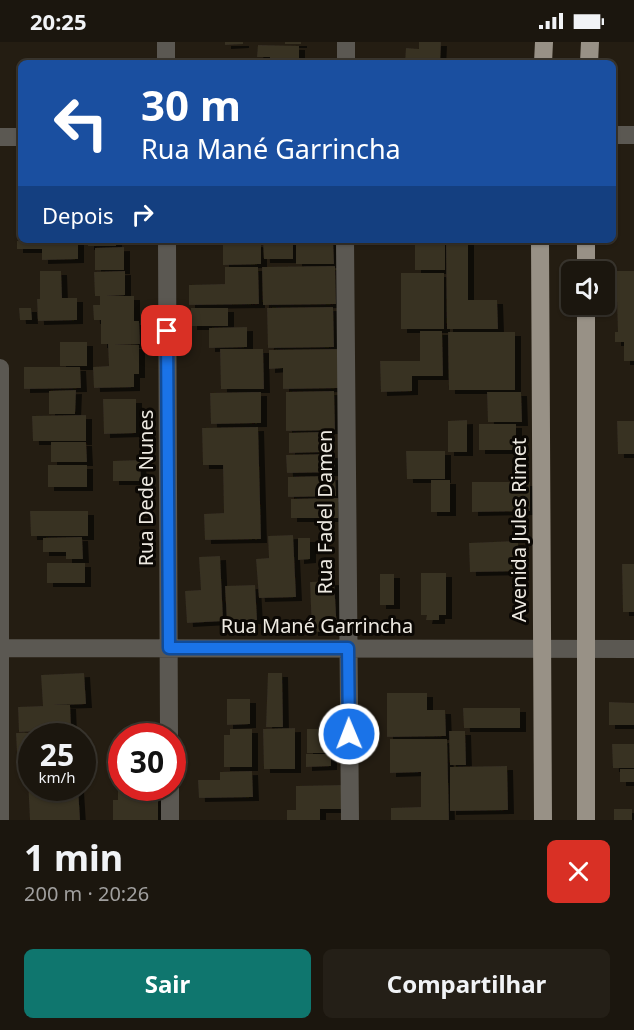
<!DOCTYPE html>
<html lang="pt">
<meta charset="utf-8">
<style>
:root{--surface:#1b160e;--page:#241f17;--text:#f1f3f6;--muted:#a09f9e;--line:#39352e;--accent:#0f766e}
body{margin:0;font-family:"Noto Sans",sans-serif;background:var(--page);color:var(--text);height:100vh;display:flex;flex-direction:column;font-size:22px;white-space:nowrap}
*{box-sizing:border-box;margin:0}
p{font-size:20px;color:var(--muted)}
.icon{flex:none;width:33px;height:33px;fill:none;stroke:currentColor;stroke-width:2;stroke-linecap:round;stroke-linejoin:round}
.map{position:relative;height:778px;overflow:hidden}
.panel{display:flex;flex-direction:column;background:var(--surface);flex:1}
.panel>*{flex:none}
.top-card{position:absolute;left:18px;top:18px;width:598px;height:183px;border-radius:9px;box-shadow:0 2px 4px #0004,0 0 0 2px var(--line);background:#1a4fa0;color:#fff;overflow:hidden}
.controls{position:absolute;left:561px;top:219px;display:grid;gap:12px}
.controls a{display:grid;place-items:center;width:54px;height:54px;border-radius:9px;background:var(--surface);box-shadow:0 2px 4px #0004,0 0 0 2px var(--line);font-size:30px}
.speed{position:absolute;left:18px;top:681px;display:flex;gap:12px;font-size:30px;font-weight:700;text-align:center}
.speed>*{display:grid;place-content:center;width:78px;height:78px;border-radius:50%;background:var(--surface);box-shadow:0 2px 4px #0004,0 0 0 2px var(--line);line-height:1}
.speed small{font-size:15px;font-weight:400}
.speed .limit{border:9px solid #d22;background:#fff;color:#111}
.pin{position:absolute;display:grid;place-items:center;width:51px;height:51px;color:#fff;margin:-26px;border-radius:12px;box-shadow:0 3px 9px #0006}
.me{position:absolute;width:66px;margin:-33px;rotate:359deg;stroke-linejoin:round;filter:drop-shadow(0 0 4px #0008)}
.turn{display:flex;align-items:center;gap:21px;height:126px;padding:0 24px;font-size:27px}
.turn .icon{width:78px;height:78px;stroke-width:2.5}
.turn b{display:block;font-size:42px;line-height:51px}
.then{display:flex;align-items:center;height:57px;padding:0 24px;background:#0003;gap:12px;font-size:22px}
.round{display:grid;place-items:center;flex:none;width:63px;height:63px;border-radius:9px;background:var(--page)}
.summary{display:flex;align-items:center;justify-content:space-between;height:102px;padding:0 24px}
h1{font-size:36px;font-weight:700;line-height:45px}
.cta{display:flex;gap:12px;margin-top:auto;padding:12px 24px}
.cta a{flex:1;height:69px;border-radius:9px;background:var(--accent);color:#fff;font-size:24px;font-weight:700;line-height:69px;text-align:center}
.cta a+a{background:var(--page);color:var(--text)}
.status{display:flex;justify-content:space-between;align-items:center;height:42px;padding:0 30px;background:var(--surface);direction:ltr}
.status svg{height:16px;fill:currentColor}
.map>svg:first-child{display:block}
</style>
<div class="status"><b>20:25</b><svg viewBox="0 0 49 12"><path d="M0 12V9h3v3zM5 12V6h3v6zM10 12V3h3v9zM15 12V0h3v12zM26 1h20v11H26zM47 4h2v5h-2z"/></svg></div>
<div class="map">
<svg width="634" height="778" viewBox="0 0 634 778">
<defs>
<filter id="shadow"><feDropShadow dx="6" dy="4" stdDeviation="0" flood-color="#0009"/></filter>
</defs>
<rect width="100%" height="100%" fill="#241d12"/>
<path fill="#373024" filter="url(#shadow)" d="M225,0H243V2L225,3Z
M285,0H301V2H285Z
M419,0H441L440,21H405L406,6L419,7Z
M258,3L299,4V21H270V15H257Z
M78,198V217L42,218V207H17V199Z
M88,198H116V204H88Z
M263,198H293V217H264Z
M296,198H333L334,222H296Z
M446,198H468V258H497L498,287H447Z
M415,199H445V228H415Z
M261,201V222L223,223V202Z
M124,205V228H95V206Z
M335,224L336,262L263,263L262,225Z
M225,225H258L259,262L189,263V243L225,242Z
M40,229H61L62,256H77V278L38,279L37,257H40Z
M125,229V253L107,254H134V279H139L140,302L115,303H139V332H134V345L94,346L93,325L109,324L108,302H101V278H94L93,263H100V254H95L94,230Z
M616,229H634V319H624V300H615V290H618Z
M401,231H444V287H401Z
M333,265L334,305L268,306L267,266Z
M19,266H31L32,278H20Z
M191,266H228V284H191Z
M247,285V305L209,306V286Z
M420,289H442L443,334H412V349L381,350L380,319H420Z
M448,290H515V348H449Z
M60,300H87V324H60Z
M220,307H263L264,347H221Z
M338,307L339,346L283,347V326L269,327V308Z
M24,325H80L81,346L24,347Z
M76,348L75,372H49V349Z
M334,349L335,388L286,389V350Z
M261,350V381L211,382L210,351Z
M487,350H521L522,380H488Z
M103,357H136V391L104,392Z
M86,373V399H33L32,374Z
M467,378V410H448V379Z
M617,379H634V412H618Z
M479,382H516V408H479Z
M258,385L261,497L205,498L204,472L224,471L223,423H203L202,386Z
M321,390L322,410L289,411V391Z
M51,400H86L87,420H51Z
M406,409H445V437H407Z
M334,412L335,430L287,431L286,413Z
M140,418L141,439H113V419Z
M48,423H87V445H48Z
M335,434L336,454L288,455V435Z
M431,438H450V470H431Z
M472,440H530V469L472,470Z
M338,456V476H291V457Z
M30,469H88V494H31Z
M293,493L296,555L259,556L256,517L269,516L268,494Z
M82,495L83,517H66V510H43V496Z
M298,496H310V517L298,518Z
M518,499L519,529L470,530L469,501Z
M220,514L223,579L187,581L185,549L201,548L199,515Z
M47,521H85V541H47Z
M622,522H634V570H623Z
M421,531H446V573H439V578H426L427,573H421Z
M380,532H394V563H380Z
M334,539L337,589L312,590L310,540Z
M255,543L257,578L227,579L225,544Z
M84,631L86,662L54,663H70L71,688L19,690L18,665L43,664L41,633Z
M268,631H282L283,685H266Z
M387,651H427V668H445L446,694L387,695Z
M227,657H250V682L227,683Z
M609,660L634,661V683H609Z
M463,666H520V686H464Z
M295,686V727H264L263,687Z
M230,687H252V725H224V693H230Z
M307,687H338V711H307Z
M82,689V694H32V710L17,711L16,691Z
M449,689H465L466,723H450Z
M390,697H447L449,778H391V766L421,765V730L390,731Z
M612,702H634V726H613Z
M306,712H331V724L306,725Z
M507,724L508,768L450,769V725Z
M620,727H634V740H620Z
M252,729L253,755L199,756L198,738H220V730Z
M118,735H122V746H158V778H113V758H118Z
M28,737H32V746H78L80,778H30Z
M343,743V767H320V778H287V768H296V744Z
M614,767H632V778H614Z"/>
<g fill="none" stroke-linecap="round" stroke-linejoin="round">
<path stroke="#5b5852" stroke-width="18" d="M166,0V21
M346,21V0
M614,93H634
M0,95H21
M167,198L169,694
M345,198L350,778
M0,326V778
M0,606L634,607
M170,746V778"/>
<path stroke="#989186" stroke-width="18" d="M543,21L544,0
M589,21L590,0
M540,198L543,778
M586,230V198
M586,778V262"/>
</g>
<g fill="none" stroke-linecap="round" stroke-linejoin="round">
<defs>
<path id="route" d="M167,289L169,606H348L349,692"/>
</defs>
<use href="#route" stroke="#114b97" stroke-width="15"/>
<use href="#route" stroke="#1a73e8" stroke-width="10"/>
</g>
<g text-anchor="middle" stroke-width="6" stroke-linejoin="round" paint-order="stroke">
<g font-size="20" fill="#ede9e1" stroke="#0b0804">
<text transform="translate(146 446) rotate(-90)" y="7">Rua Dede Nunes</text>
<text transform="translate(325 470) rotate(-90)" y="7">Rua Fadel Damen</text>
<text transform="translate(519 488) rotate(-90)" y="7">Avenida Jules Rimet</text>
<text x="317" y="591">Rua Mané Garrincha</text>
</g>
</g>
</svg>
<div class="controls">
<a><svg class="icon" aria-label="sound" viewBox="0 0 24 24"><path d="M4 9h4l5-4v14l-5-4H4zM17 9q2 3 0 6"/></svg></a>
</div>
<div class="speed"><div>25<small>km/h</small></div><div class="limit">30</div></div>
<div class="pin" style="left:167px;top:289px;background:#d93025"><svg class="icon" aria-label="arrive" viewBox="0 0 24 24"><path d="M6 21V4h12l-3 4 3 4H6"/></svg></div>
<svg class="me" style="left:349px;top:692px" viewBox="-20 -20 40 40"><circle r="17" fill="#1a73e8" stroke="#fff" stroke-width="3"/><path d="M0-11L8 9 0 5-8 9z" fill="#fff"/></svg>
<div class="top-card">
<div class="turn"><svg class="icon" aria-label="left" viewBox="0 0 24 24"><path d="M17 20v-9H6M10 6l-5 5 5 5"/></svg><div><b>30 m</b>Rua Mané Garrincha</div></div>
<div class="then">Depois<svg class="icon" aria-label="right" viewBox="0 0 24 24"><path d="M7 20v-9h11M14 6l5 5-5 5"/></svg></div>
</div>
</div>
<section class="panel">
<div class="summary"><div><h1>1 min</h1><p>200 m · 20:26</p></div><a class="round" style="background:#d93025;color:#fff"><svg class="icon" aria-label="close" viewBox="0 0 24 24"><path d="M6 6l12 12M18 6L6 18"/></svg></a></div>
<div class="cta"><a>Sair</a><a>Compartilhar</a></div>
</section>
